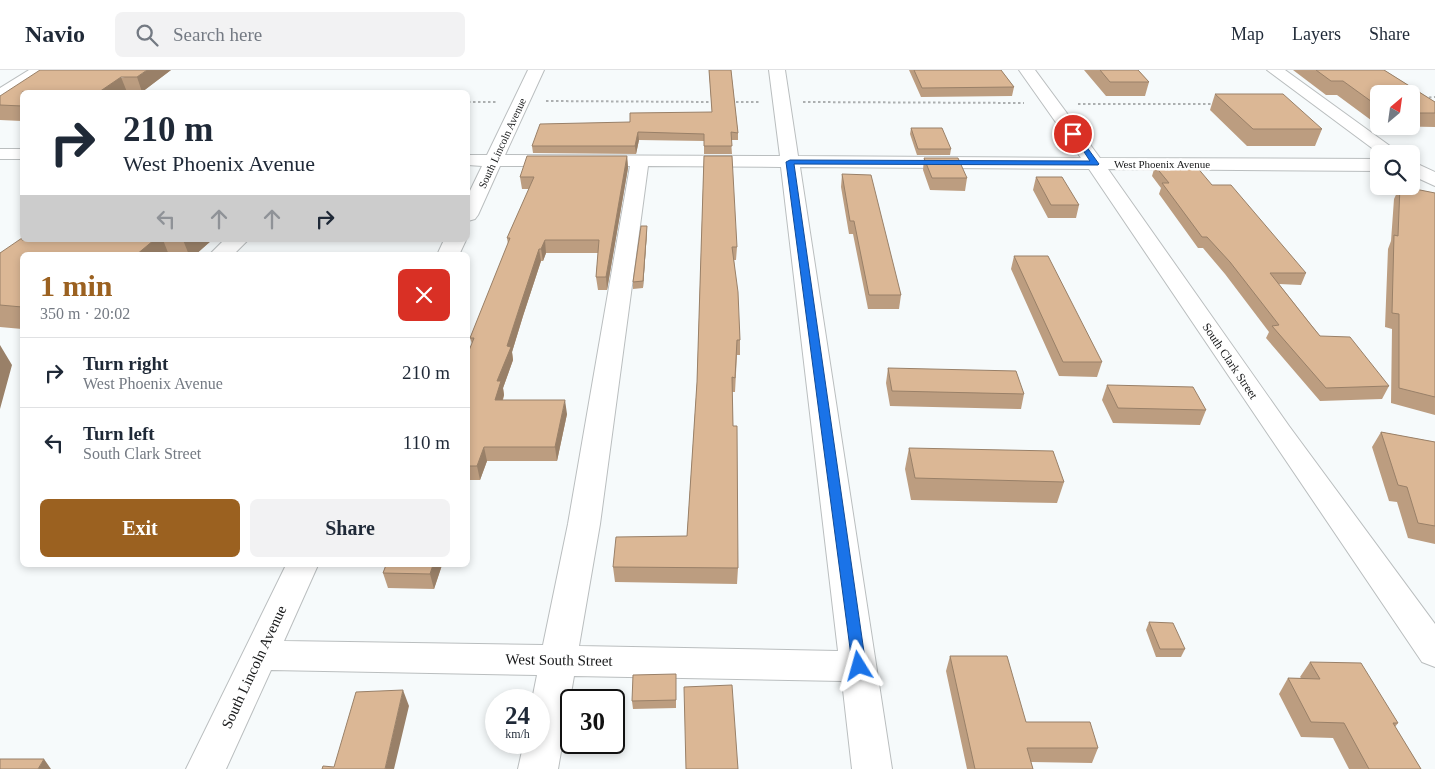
<!DOCTYPE html>
<meta charset="utf-8">
<style>
:root{--surface:#fff;--page:#f2f2f3;--text:#1f2937;--muted:#747a83;--line:#e0e1e3;--accent:#9b6120}
body{margin:0;font-family:Georgia,serif;background:var(--page);color:var(--text);height:100vh;display:flex;flex-direction:column;font-size:19px;white-space:nowrap}
*{box-sizing:border-box;margin:0}
p{font-size:16px;color:var(--muted)}
.icon{flex:none;width:28px;height:28px;fill:none;stroke:currentColor;stroke-width:2;stroke-linecap:round;stroke-linejoin:round}
.map{position:relative;flex:1;overflow:hidden}
.sheet{position:absolute;left:20px;top:182px;width:450px;height:315px;display:flex;flex-direction:column;background:var(--surface);border-radius:8px;box-shadow:0 2px 8px #0003}
.sheet>*{flex:none}
.banner{position:absolute;left:20px;top:20px;width:450px;height:152px;border-radius:8px;box-shadow:0 2px 8px #0003;background:#fff;color:var(--text);overflow:hidden}
.needle{width:32px;rotate:29deg}
.tools{position:absolute;left:1370px;top:15px;display:grid;gap:10px}
.tools a{display:grid;place-items:center;width:50px;height:50px;border-radius:8px;background:var(--surface);box-shadow:0 2px 8px #0003;font-size:25px}
.speed{position:absolute;left:485px;top:619px;display:flex;gap:10px;font-size:25px;font-weight:700;text-align:center}
.speed>*{display:grid;place-content:center;width:65px;height:65px;border-radius:50%;background:var(--surface);box-shadow:0 2px 8px #0003;line-height:1}
.speed small{font-size:12px;font-weight:400}
.speed .limit{border:2px solid #111;border-radius:8px;background:#fff;color:#111}
.pin{position:absolute;display:grid;place-items:center;width:42px;height:42px;color:#fff;margin:-21px;border:2px solid #fff;border-radius:50%;box-shadow:0 1px 5px #0007}
.me{position:absolute;width:55px;margin:-28px;rotate:352deg;stroke-linejoin:round;filter:drop-shadow(0 0 4px #0008)}
.turn{display:flex;align-items:center;gap:18px;height:105px;padding:0 20px;font-size:22px}
.turn .icon{width:65px;height:65px;stroke-width:2.5}
.turn b{display:block;font-size:35px;line-height:42px}
.lanes{display:flex;align-items:center;height:48px;padding:0 20px;background:#0003;justify-content:center;gap:25px;direction:ltr}
.lanes .off{opacity:.35}
.round{display:grid;place-items:center;flex:none;width:52px;height:52px;border-radius:8px;background:var(--page)}
.headline{display:flex;align-items:center;justify-content:space-between;height:85px;padding:0 20px}
h1{font-size:30px;font-weight:600;line-height:38px;color:var(--accent)}
.cta{display:flex;gap:10px;margin-top:auto;padding:10px 20px}
.cta a{flex:1;height:58px;border-radius:8px;background:var(--accent);color:#fff;font-size:20px;font-weight:600;line-height:58px;text-align:center}
.cta a+a{background:var(--page);color:var(--text)}
ul{padding:0;list-style:none}
li{display:flex;align-items:center;gap:15px;height:70px;padding:0 20px;border-top:1px solid var(--line)}
li div{flex:1}
li b{display:block;font-size:19px}
li em{font-style:normal}
header{display:flex;align-items:center;gap:30px;box-sizing:border-box;height:70px;padding:0 25px;background:var(--surface);border-bottom:1px solid var(--line)}
header strong{font-size:24px}
nav{display:flex;gap:28px;margin-inline-start:auto;font-size:18px}
.search{width:350px;height:45px;background:var(--page);display:flex;align-items:center;gap:12px;box-sizing:border-box;padding:0 18px;border-radius:8px;color:var(--muted);font-size:19px}
.map>svg:first-child{display:block}
</style>
<header>
<strong>Navio</strong>
<div class="search"><svg class="icon" aria-label="search" viewBox="0 0 24 24"><circle cx="10" cy="10" r="6"/><path d="M15 15l6 6"/></svg>Search here</div>
<nav><a>Map</a><a>Layers</a><a>Share</a></nav>
</header>
<div class="map">
<svg width="1435" height="699" viewBox="0 0 1435 699">
<rect width="100%" height="100%" fill="#f6fafb"/>
<g fill="none" stroke-linecap="round" stroke-linejoin="round">
<defs>
<path id="minor" d="M29,0H47L6,28L0,30V18Z
M528,0H544L505,85L780,86L769,0H785L798,86L1081,88L1019,0H1035L1100,88L1379,89V101L1108,99L1289,356L1435,554V597L1422,592L1089,99L800,97L892,699H852L842,611L574,606L558,699H518L524,672H539V630H532L537,605L271,600L226,699H186L286,495H318L284,571L543,575L568,454L630,96H500L478,145L475,149L468,151V125L482,96L468,95V85H487ZM648,96L781,97L838,581L579,576L600,454Z
M1267,0H1285L1401,84H1380Z
M0,79H22V89H0Z
M1411,91L1435,102V116L1411,105Z
M224,170H248L233,185H209Z
M444,170H466L459,185H437Z"/>
</defs>
<use href="#minor" stroke="#babebf" stroke-width="2"/>
<path stroke="#acafb0" stroke-width="2" stroke-dasharray="2.5 2.5" stroke-linecap="butt" d="M1424,28L1435,27
M546,31L714,32
M468,32H497
M731,32H759
M803,32L1024,33
M1078,34H1214"/>
<use href="#minor" fill="#fff" fill-rule="evenodd"/>
</g>
<path fill="#bc9d80" d="M171,0L142,22H22V51L0,50V26Z
M709,0H731L738,63V70H731L732,84H704V71L639,70L636,84L533,83L532,76L630,52L712,42Z
M909,0H1001L1014,17L1012,26L921,27Z
M1084,0H1138L1149,12L1145,26H1106Z
M1293,0H1384L1435,32V57L1380,56H1411V24H1379V56L1337,25H1326Z
M1215,24L1322,59L1315,76H1247L1210,40Z
M911,58L951,79L950,85H917L910,64Z
M627,86L628,98L607,220H598L596,207L598,183H546L543,191H541L523,246L512,282L513,290L503,318L504,325L503,330L567,344L557,391H487L480,410H470L468,418V283L472,274L470,268L508,174L507,168L529,119H522L520,107Z
M704,86L737,177L736,190H734L740,270V285H737L735,322H732L738,498L737,514L615,512L613,497L687,466L697,312Z
M924,88L967,108L965,121L930,120L923,100Z
M1155,96L1212,115L1306,203L1301,215L1279,214L1320,266L1389,316L1382,329L1320,331L1266,268L1269,262L1225,204L1203,178H1198L1159,124L1161,118L1152,106Z
M842,104L901,225L899,239H868L853,164H849L841,117Z
M1036,107L1079,135L1076,148H1048L1033,120Z
M1400,116L1435,123V345L1391,333L1392,259L1385,257L1388,179L1391,171L1394,129Z
M647,162L643,218L633,219V212Z
M22,170H212L195,185H22V259L0,257V183Z
M1014,186L1102,292L1097,307L1059,306L1011,199Z
M888,298L1024,324L1021,339L890,336L886,313Z
M1107,315L1206,340L1200,355L1113,353L1102,330Z
M1381,362L1435,372V474L1408,468L1397,432L1389,431L1372,377Z
M909,378L1064,412L1057,433L911,430L905,399Z
M386,495H442L434,519L388,518L383,503Z
M1149,552L1185,579L1181,587H1156L1146,560Z
M950,586L1026,652L1098,678L1092,693L1031,692L1033,699H967L946,601Z
M1310,592L1398,653L1395,657L1421,699H1349L1333,668L1301,667L1279,624L1288,608H1301L1300,607Z
M676,604V638L633,639L632,631Z"/>
<path fill="#998068" d="M147,0H171L142,22L137,7Z
M121,7L127,22H99Z
M638,62L639,70L636,84L635,76Z
M627,86L628,98L607,220L606,207Z
M647,156V162L643,218V211Z
M154,170H163L169,185H136Z
M183,170H212L195,185H189Z
M545,170L546,183L543,191L541,179Z
M539,179L541,191L523,246L512,282L513,290L503,318L504,325L498,344L495,330L497,311L507,276L521,233Z
M0,275L12,295L0,339Z
M565,330L567,344L557,391L555,377Z
M484,377L487,391L480,410L477,396Z
M468,398L470,410L468,418Z
M433,495H442L434,519L430,504Z
M403,620L409,636L394,699H385Z
M44,689L51,699H38Z"/>
<path fill="#dbb795" stroke="#998068" d="M40,0H147L137,7H121L99,22H22V36L0,35V26Z
M709,0H731L738,63L731,62L732,76H704V64L638,62L635,76H532L540,54L630,52V43L712,42Z
M914,0H1001L1014,17L922,18Z
M1100,0H1138L1149,12H1110Z
M1316,0H1384L1435,32V43H1411V24H1379V37L1343,11H1331Z
M1215,24H1283L1322,59H1253Z
M911,58H942L951,79H918Z
M527,86H627L606,207H596L599,170H545L541,179H539L521,233L507,276L511,277L497,311H501L495,330H565L555,377H484L477,396H468V283L474,268H470L510,168H507L534,107H520Z
M704,86H732L737,177H732L738,222L740,270H737L735,308L732,307L733,356H737L738,498L613,497L616,467L687,466L697,312Z
M924,88H958L967,108H932Z
M1155,96H1196L1212,115H1231L1306,203H1270L1311,255L1320,266L1350,267L1389,316L1326,318L1272,256L1279,255L1230,192L1207,167H1202L1162,113H1169Z
M842,104L871,105L901,225H869L854,151H850Z
M1036,107H1062L1079,135H1051Z
M1400,116L1435,123V327L1399,318V244L1392,243L1394,165L1398,166Z
M641,156H647L643,211L633,212Z
M22,168V170H154L136,185H22V237L0,235V183Z
M1014,186H1048L1102,292H1063Z
M888,298L1016,301L1024,324L892,321Z
M1107,315L1193,317L1206,340L1118,338Z
M1381,362L1435,372V456L1418,453L1407,417L1398,415Z
M909,378L1053,381L1064,412L915,408Z
M386,495H433L430,504L383,503Z
M1149,552L1173,553L1185,579H1160Z
M950,586H1007L1026,652H1090L1098,678H1027L1033,699H975Z
M1310,592L1361,593L1398,653H1393L1421,699H1369L1344,653L1311,652L1288,608L1320,609Z
M676,604V630L632,631L633,605Z
M732,615L738,699H686L684,617Z
M403,620L385,699H322L323,696L334,697L356,622Z
M0,689H44L38,699H0Z"/>
<path fill="#1a73e8" stroke="#114b97" d="M1071,62H1076L1099,94L1098,95L794,94L866,596L864,601L859,602L853,601L786,92L790,90L1090,91Z"/>
<g text-anchor="middle" stroke-width="5" stroke-linejoin="round" paint-order="stroke">
<g font-size="11" fill="#191a1b" stroke="#fff">
<text transform="translate(502 73) rotate(-65)" y="4">South Lincoln Avenue</text>
<text x="1162" y="98">West Phoenix Avenue</text>
</g>
<g font-size="12" fill="#191a1b" stroke="#fff">
<text transform="translate(1230 291) rotate(56)" y="4">South Clark Street</text>
</g>
<g font-size="15" fill="#191a1b" stroke="#fff">
<text transform="translate(559 590) rotate(1)" y="5">West South Street</text>
<text transform="translate(254 597) rotate(-65)" y="5">South Lincoln Avenue</text>
</g>
</g>
</svg>
<div class="tools">
<a><svg class="needle" viewBox="-14 -14 28 28"><path d="M0-13l5 13h-10z" fill="#e53935"/><path d="M0 13l5-13h-10z" fill="#747a83"/></svg></a>
<a><svg class="icon" aria-label="search" viewBox="0 0 24 24"><circle cx="10" cy="10" r="6"/><path d="M15 15l6 6"/></svg></a>
</div>
<div class="speed"><div>24<small>km/h</small></div><div class="limit">30</div></div>
<div class="pin" style="left:1073px;top:64px;background:#d93025"><svg class="icon" aria-label="arrive" viewBox="0 0 24 24"><path d="M6 21V4h12l-3 4 3 4H6"/></svg></div>
<svg class="me" style="left:859px;top:596px" viewBox="-20 -20 40 40"><path d="M0-17L14 15 0 8-14 15z" fill="#1a73e8" stroke="#fff" stroke-width="4"/></svg>
<div class="banner">
<div class="turn"><svg class="icon" aria-label="right" viewBox="0 0 24 24"><path d="M7 20v-9h11M14 6l5 5-5 5"/></svg><div><b>210 m</b>West Phoenix Avenue</div></div>
<div class="lanes"><svg class="icon off" aria-label="left" viewBox="0 0 24 24"><path d="M17 20v-9H6M10 6l-5 5 5 5"/></svg><svg class="icon off" aria-label="ahead" viewBox="0 0 24 24"><path d="M12 20V5M6 11l6-6 6 6"/></svg><svg class="icon off" aria-label="ahead" viewBox="0 0 24 24"><path d="M12 20V5M6 11l6-6 6 6"/></svg><svg class="icon" aria-label="right" viewBox="0 0 24 24"><path d="M7 20v-9h11M14 6l5 5-5 5"/></svg></div>
</div>
<section class="sheet">
<div class="headline"><div><h1>1 min</h1><p>350 m · 20:02</p></div><a class="round" style="background:#d93025;color:#fff"><svg class="icon" aria-label="close" viewBox="0 0 24 24"><path d="M6 6l12 12M18 6L6 18"/></svg></a></div>
<ul>
<li><svg class="icon" aria-label="right" viewBox="0 0 24 24"><path d="M7 20v-9h11M14 6l5 5-5 5"/></svg><div><b>Turn right</b><p>West Phoenix Avenue</p></div><em>210 m</em></li>
<li><svg class="icon" aria-label="left" viewBox="0 0 24 24"><path d="M17 20v-9H6M10 6l-5 5 5 5"/></svg><div><b>Turn left</b><p>South Clark Street</p></div><em>110 m</em></li>
</ul>
<div class="cta"><a>Exit</a><a>Share</a></div>
</section>
</div>
